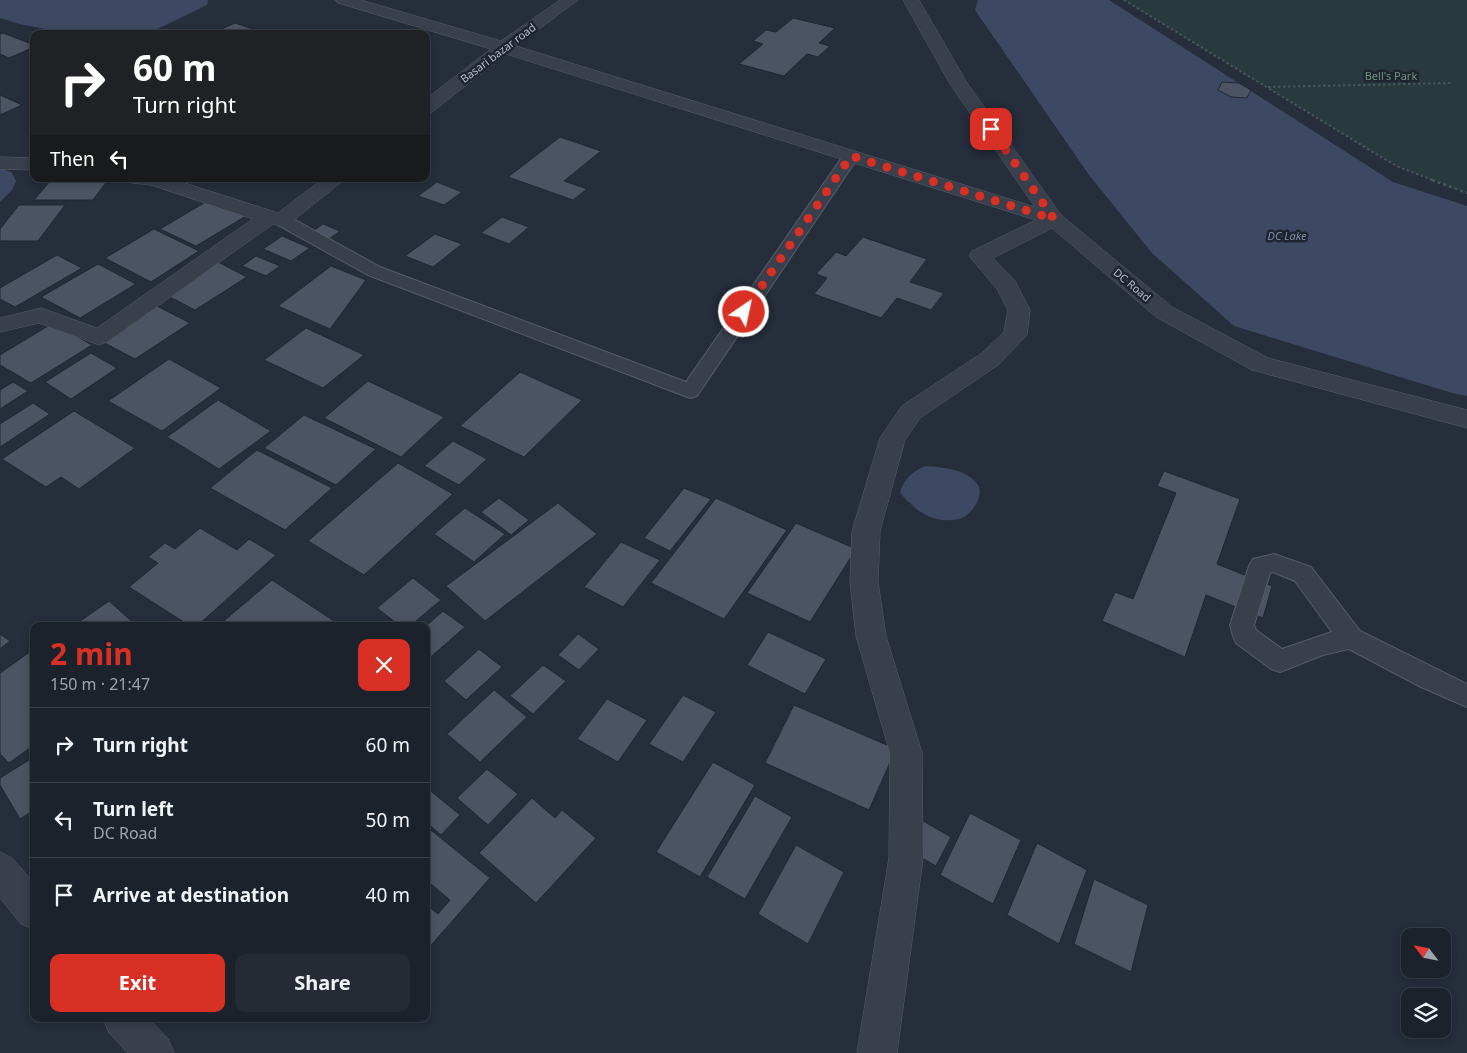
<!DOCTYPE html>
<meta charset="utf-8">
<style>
:root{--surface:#1c222c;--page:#252a34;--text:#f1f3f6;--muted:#a0a4a9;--line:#3a3f48;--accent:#d93025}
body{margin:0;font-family:"Noto Sans",sans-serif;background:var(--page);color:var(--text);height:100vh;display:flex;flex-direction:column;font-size:19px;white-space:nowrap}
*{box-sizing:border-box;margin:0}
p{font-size:16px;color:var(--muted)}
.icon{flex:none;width:28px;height:28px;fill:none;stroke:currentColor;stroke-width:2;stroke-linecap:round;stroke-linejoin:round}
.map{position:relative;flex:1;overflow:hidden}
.panel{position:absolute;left:30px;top:622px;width:400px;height:400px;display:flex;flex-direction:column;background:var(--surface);border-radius:10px;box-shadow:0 2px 8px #0003,0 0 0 1px var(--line)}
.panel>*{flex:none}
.guide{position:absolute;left:30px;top:30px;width:400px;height:152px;border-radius:10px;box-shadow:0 2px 8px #0003,0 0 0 1px var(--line);background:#202124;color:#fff;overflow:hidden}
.needle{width:32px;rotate:302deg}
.buttons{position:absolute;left:1401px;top:928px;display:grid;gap:10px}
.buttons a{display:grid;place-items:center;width:50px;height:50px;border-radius:10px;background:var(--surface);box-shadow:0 2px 8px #0003,0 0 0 1px var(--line);font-size:25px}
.pin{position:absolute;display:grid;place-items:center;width:42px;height:42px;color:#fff;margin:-21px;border-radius:10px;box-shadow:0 2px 8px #0006}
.me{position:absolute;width:55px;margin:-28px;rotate:34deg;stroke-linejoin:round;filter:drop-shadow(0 0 4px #0008)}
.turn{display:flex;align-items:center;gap:18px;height:105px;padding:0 20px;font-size:22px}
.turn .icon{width:65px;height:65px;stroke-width:2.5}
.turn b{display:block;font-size:35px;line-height:42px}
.then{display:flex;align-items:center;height:48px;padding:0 20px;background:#0003;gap:10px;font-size:19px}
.round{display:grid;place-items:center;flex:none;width:52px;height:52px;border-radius:10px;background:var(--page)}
.summary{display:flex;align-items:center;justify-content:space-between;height:85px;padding:0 20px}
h1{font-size:30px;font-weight:700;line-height:38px;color:var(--accent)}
.button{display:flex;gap:10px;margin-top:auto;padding:10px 20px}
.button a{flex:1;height:58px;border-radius:10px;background:var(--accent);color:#fff;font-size:20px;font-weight:700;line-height:58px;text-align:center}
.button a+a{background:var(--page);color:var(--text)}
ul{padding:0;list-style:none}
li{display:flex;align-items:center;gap:15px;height:75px;padding:0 20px;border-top:1px solid var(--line)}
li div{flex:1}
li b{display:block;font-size:19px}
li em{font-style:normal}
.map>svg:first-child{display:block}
</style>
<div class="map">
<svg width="1467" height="1053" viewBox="0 0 1467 1053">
<rect width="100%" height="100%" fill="#262d3b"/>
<path fill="#283a3d" d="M1124,0H1467V193L1401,168L1381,157Z"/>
<path fill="#3d4962" d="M0,0H208L207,5L147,34H71L19,24L0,18Z
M978,0H1109L1393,182L1467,206V396L1452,393L1234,326L1152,253L1089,175L975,10Z
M0,167L12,173L16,181L12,190L0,202Z
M925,466C941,467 968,469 978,485C984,495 973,512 964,517C956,521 945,521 937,519C922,516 910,504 900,493C904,478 912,472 925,466Z"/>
<path fill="#4c5363" stroke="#202632" d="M793,18L835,28L819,43L830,46L818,57L807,54L784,76L739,64L763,44L753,41L766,30L776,32Z
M235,23L262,32L211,34Z
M3,33L34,45V47L9,58L0,54V34Z
M1222,82L1239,83L1251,90L1247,98L1231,97L1218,90Z
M0,95L22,105L0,115Z
M560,137L601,151L564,181L587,189L573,200L508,177Z
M50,181H107L93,200H34Z
M437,182L462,192L444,205L418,196Z
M209,200L246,216L196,246L160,229Z
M19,205H65L38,241H0V229Z
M502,217L529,227L509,244L481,233Z
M323,224L340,231L329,239L312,232Z
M154,229L199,251L151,282L105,258Z
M435,234L462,244L433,267L405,256Z
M282,236L310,248L291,261L263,249Z
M863,237L927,259L910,282L944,293L931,310L897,298L881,318L814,294L827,278L816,274L836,252L846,256Z
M57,255L82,268L15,307L0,299V288Z
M256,256L280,266L266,276L242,266Z
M216,261L247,277L195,310L164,294Z
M98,264L136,284L80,318L41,297Z
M331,266L366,280L330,329L278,306Z
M157,306L190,323L135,359L101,341Z
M53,323L92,345L31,383L0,365V355Z
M306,328L364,355L323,388L264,360Z
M91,353L117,368L71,399L45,382Z
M169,359L221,388L162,431L108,401Z
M520,372L582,400L524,457L460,426Z
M368,381L444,417L401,457L324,418Z
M13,382L28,391L0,409V390Z
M218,400L271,431L219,469L167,437Z
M33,403L50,414L0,447V424Z
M74,411L135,448L79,489L61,477L46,487L2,459Z
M304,415L376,449L336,485L264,448Z
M453,441L487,459L459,485L424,466Z
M257,450L332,488L285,530L210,488Z
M398,463L453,494L364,575L308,541Z
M1164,471L1240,499L1217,564L1272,586L1263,618L1206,595L1185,657L1102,621L1115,592L1133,599L1176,493L1157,486Z
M684,488L711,499L670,551L644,538Z
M499,498L529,520L511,535L481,512Z
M716,498L787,530L724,619L651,583Z
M558,503L597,534L485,621L446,586Z
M465,508L505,534L474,562L434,534Z
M796,523L856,549L810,622L747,593Z
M200,528L237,550L249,539L276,555L197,626H190L129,587L158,563L148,557L165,543L175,549Z
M621,542L660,560L623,607L584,587Z
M413,578L441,600L410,626H400L377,608Z
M272,580L340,625L218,626Z
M109,601L137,626H73Z
M443,611L465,627L426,661V626Z
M768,632L826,659L805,694L747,665Z
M0,634L10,641L0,649Z
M578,634L599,649L579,670L558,655Z
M34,649V745L9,763L0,754V673Z
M479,649L502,667L466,700L444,681Z
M543,665L566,681L533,714L510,696Z
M494,690L527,717L480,762L447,734Z
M683,695L716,712L683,762L649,744Z
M607,699L647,720L618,762L577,739Z
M794,705L896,749L869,810L765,763Z
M34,757V810L20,819L0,785V778Z
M713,762L755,785L700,877L656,852Z
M487,769L518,794L488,825L457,798Z
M426,787L460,815L441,835L426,822Z
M755,796L792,817L745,899L707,877Z
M532,798L555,818L562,810L596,838L536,903L479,853Z
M970,813L1021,840L993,904L940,875Z
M923,821L951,837L936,866L908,850Z
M426,826L490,878L426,951V904L438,914L450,900L426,880Z
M1037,843L1087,870L1059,944L1007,915Z
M796,845L844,872L808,944L758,914Z
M1094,879L1148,905L1131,972L1074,944Z"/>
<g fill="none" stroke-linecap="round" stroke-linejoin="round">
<defs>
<path id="lane" d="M851,151L857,153L859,156L697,396L690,398L368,275L276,224L274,220L276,216H288L380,267L686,382L845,153Z
M1274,554L1311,567L1360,631L1467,684V707L1421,687L1349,649L1323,655L1280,672L1271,669L1236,643L1233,636L1230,625L1249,566L1253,559ZM1273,572L1295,581L1332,632L1282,649L1256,630L1254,625L1270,573Z"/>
<path id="street" d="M336,0H361L501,41L560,0H578L516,46L1035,207L950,84L903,0H919L967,83L1061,215L1172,307L1268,358L1467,410V428L1252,370L1156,317L1052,228L993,258L1015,281L1030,310L1027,335L998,365L920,418L905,440L880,531L878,582L886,636L922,753L923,858L897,1053H857L889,858L890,753L856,636L850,582L852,531L880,438L902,406L982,353L1004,332L1008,310L997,289L969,256L972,251L1036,220L506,54L432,112L426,113V99L491,49L338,3Z
M0,157L34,158V170L0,169Z
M129,179H172L278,213L323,179H345L289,224L282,226L273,224L107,342L99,345L91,342L39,323L0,332V318L41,308L97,328L253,219L151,185L132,183Z
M0,852L12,858L34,883V929L21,924L0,898Z
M104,1019H149L168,1039L174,1053H128L109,1033Z"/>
</defs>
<use href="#lane" stroke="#575d69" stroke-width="2"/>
<use href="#street" stroke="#575d69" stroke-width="1"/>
<path stroke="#47575b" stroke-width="2" stroke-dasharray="2.5 2.5" stroke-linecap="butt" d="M1124,0L1381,157L1401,168L1435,181
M1268,87L1452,83"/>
<path stroke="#47575b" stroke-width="2.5" stroke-dasharray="3 3" stroke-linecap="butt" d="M1432,180L1467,193"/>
<use href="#lane" fill="#393f4b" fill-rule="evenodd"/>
<use href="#street" fill="#393f4b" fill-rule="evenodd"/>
</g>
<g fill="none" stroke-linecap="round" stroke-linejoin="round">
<path stroke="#d93025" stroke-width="9" stroke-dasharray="0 16.2" d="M744,312L851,156L1054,219L991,129"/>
</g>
<g text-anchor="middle" stroke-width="5" stroke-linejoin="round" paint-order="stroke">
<g font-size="11" fill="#b5bac6" stroke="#1e2430">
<text transform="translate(498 53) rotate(-37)" y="4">Basari bazar road</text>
<text transform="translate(1132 285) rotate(40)" y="4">DC Road</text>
</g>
<g font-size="11" fill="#6e957b" stroke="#1e2430">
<text x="1391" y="80">Bell's Park</text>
</g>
<g font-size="11" font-style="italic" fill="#7f8eab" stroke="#1e2430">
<text x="1287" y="240">DC Lake</text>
</g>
</g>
</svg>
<div class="buttons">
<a><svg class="needle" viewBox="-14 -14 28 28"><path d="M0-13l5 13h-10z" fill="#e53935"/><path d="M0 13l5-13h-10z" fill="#a0a4a9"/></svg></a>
<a><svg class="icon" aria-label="layers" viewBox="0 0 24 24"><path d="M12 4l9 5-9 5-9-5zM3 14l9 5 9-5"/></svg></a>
</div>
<div class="pin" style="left:991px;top:129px;background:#d93025"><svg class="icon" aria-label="arrive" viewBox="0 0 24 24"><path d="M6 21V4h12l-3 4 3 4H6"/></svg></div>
<svg class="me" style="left:744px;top:312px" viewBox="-20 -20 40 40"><circle r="17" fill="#d93025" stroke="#fff" stroke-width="3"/><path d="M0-11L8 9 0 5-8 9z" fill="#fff"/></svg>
<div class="guide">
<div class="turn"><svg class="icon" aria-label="right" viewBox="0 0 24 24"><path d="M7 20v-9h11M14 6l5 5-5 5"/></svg><div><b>60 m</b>Turn right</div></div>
<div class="then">Then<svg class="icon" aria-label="left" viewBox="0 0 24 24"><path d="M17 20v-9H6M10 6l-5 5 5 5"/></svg></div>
</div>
<section class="panel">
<div class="summary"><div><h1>2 min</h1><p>150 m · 21:47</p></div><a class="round" style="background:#d93025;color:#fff"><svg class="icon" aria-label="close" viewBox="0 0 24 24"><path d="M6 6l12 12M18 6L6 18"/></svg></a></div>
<ul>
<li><svg class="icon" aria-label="right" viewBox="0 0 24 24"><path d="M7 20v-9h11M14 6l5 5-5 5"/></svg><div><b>Turn right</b></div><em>60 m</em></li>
<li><svg class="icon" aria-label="left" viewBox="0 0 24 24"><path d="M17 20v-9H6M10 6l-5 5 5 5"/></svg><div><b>Turn left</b><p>DC Road</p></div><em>50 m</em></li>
<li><svg class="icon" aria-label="arrive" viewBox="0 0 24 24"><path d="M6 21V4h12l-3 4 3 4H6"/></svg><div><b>Arrive at destination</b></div><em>40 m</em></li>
</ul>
<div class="button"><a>Exit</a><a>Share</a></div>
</section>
</div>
